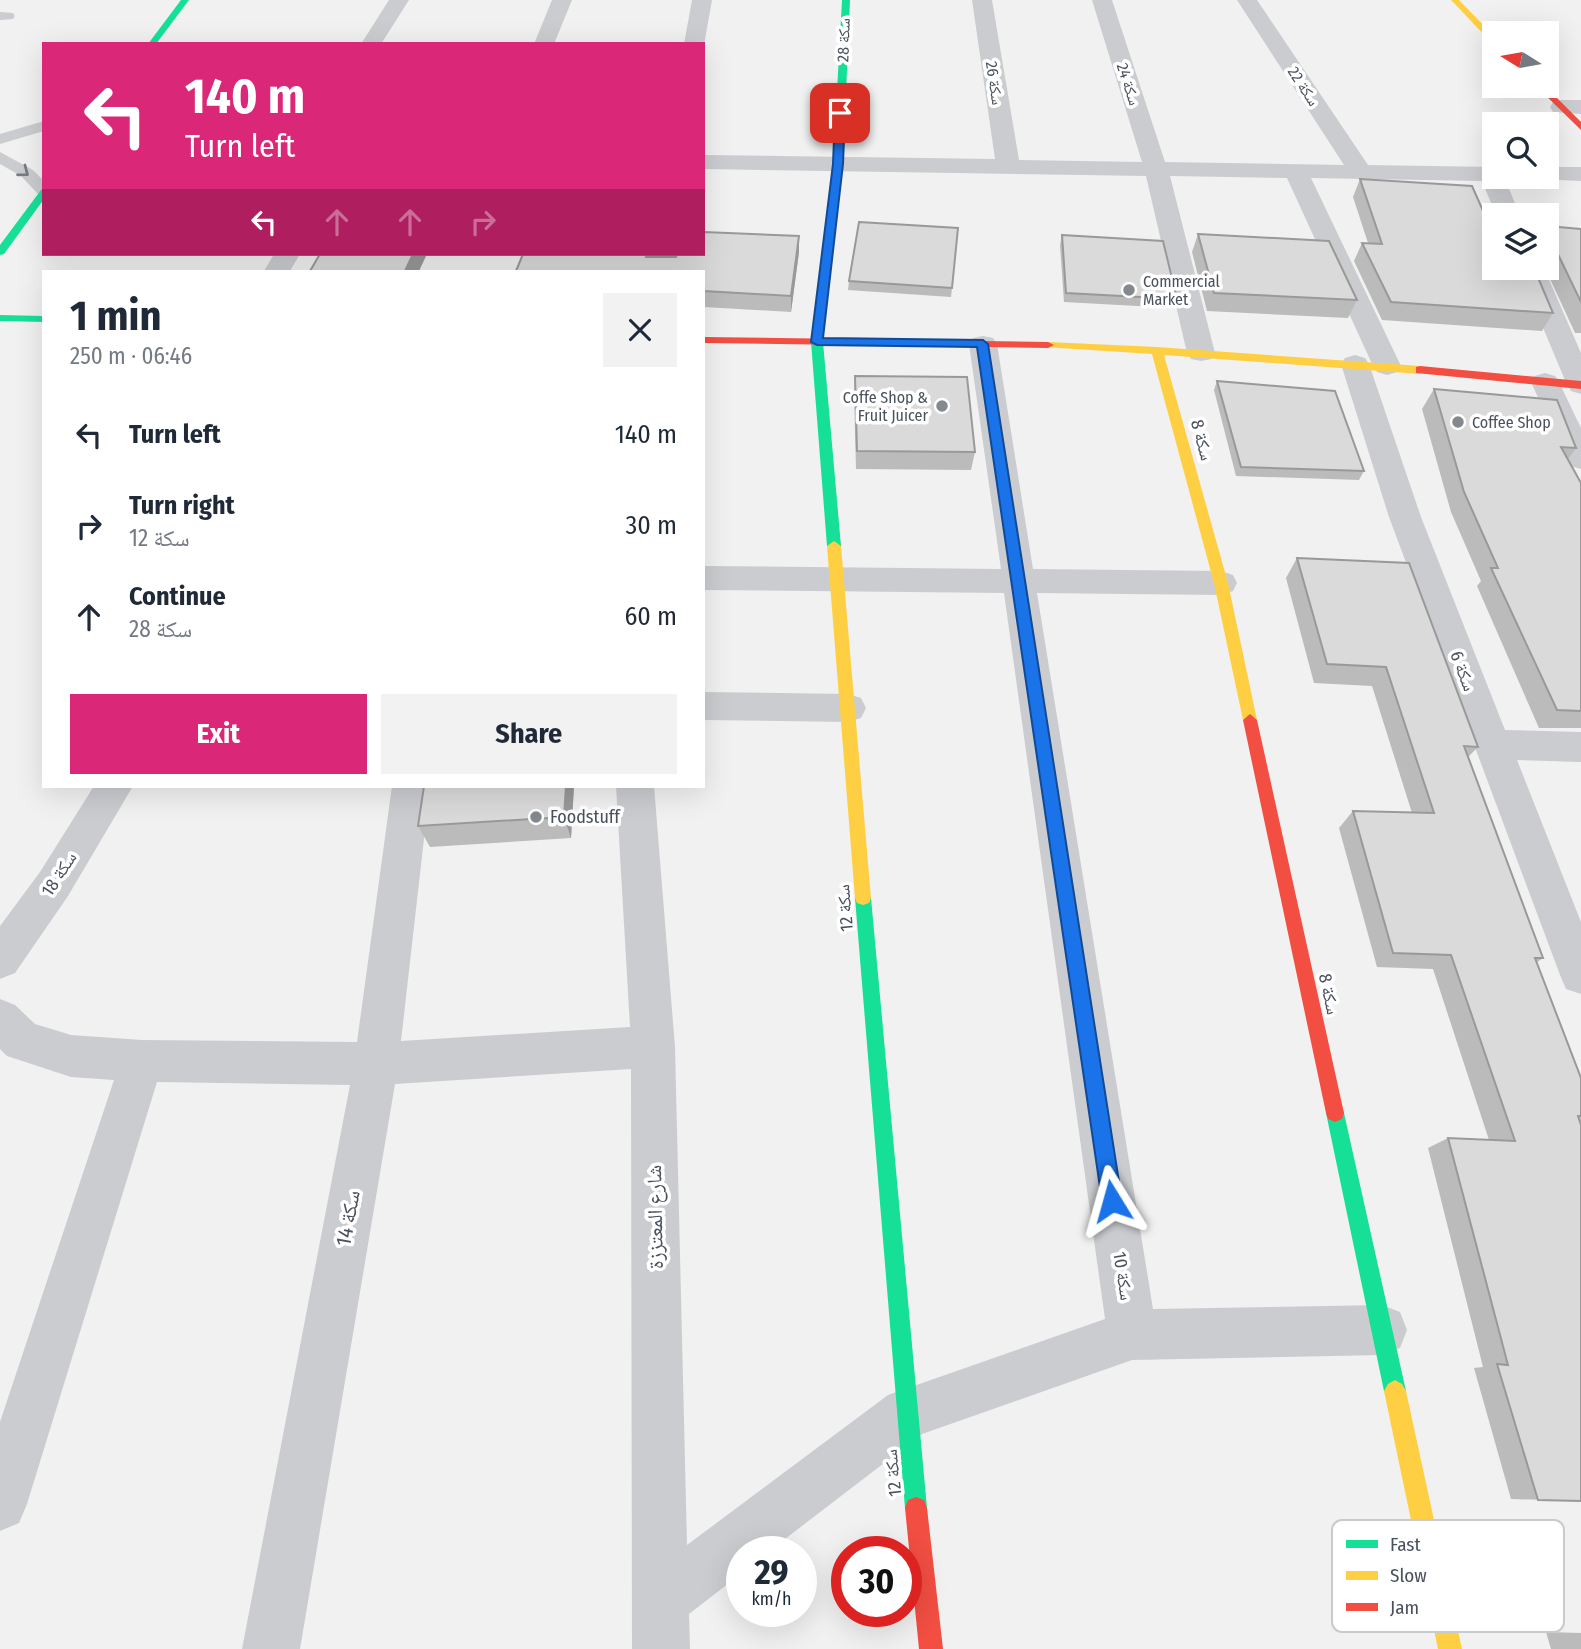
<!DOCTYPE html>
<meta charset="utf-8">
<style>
:root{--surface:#fff;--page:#f2f2f3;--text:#1f2937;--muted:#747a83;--accent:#db2777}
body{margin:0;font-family:"Fira Sans Condensed","Noto Naskh Arabic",sans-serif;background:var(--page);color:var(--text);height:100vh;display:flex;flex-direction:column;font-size:26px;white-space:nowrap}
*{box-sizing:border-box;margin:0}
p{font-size:23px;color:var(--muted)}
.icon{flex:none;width:38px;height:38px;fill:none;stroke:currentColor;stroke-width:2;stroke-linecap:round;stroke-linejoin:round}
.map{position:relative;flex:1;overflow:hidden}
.details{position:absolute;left:42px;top:270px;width:663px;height:518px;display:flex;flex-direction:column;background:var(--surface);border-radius:0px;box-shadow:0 7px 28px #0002}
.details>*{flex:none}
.hud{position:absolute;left:42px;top:42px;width:663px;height:214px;border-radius:0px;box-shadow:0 7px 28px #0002;background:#db2777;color:#fff;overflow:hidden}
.needle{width:46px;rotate:281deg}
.tools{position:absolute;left:1482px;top:21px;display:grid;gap:14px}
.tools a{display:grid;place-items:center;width:77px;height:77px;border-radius:0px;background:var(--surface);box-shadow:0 7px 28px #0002;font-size:35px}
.speed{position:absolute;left:726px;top:1536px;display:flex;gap:14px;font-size:35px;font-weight:700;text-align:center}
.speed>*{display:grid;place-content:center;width:91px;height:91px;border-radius:50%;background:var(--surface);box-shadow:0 7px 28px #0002;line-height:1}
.speed small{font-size:18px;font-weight:400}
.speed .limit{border:10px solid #d22;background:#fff;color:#111}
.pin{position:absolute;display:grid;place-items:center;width:60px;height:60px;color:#fff;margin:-30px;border-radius:14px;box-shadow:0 4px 10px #0006}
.me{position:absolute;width:77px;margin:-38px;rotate:352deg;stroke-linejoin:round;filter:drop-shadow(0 0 5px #0008)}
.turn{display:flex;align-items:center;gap:24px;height:147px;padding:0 28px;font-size:32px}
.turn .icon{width:91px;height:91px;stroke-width:2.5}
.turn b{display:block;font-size:49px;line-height:60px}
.lanes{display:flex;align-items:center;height:66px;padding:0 28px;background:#0003;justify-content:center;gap:35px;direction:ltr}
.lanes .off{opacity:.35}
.round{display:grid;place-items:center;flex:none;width:74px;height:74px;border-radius:0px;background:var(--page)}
.headline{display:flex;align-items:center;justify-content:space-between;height:119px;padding:0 28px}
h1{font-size:42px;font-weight:700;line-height:52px}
.button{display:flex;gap:14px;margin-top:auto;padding:14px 28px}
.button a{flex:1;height:80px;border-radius:0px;background:var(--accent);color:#fff;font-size:28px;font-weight:700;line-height:80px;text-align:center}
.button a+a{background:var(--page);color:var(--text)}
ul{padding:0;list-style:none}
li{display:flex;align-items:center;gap:21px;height:91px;padding:0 28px}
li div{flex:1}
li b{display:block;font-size:26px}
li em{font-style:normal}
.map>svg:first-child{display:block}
</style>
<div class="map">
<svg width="1581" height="1649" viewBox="0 0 1581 1649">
<rect width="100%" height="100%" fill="#f1f1f1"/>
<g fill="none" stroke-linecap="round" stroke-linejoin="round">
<path fill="#cbcccf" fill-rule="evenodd" d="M0,12L13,13L15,16L13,19L0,20Z
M44,121V131L0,144V134Z
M0,152L33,170L44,181V196L38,194L21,176L0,164Z"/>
<path fill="#cbcccf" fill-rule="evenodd" d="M389,0H409L381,44H361Z
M552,0H572L554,44H534Z
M692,0H712L704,45L684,44Z
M972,0H992L1019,160L1142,162L1092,0H1112L1165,162L1344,165L1237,0H1257L1368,165L1494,167V177H1504L1520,215H1496L1482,181L1311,178L1401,366L1397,372L1387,375L1377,372L1373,366L1287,178L1170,176L1215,353L1211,359L1201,361L1191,359L1187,353L1146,176L704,169V155L995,159Z
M1561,100H1581V114L1553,112L1550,107L1553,102Z
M1547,167H1581V181L1539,179L1537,177H1547Z
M274,254H300L290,271H264Z
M653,254H679L676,271H650Z
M1518,268H1544L1581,353V394L1571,391L1567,385Z
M983,336L993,338L997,344L1033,569L1221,571L1233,575L1237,583L1233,591L1221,595L1037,593L1153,1309L1382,1305L1400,1312L1407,1330L1400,1348L1382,1355L1132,1360L922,1434L768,1552H742V1573L689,1614L690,1649H632L631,1069L395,1084L300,1649H242L350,1085L157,1082L27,1504L19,1523L0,1531V1422L114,1080L71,1077L7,1056L0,1049V999L15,1005L35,1024L71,1035L142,1040L357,1042L392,786H430L401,1041L630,1027L616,786H654L675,1047L687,1545L888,1395L1105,1319L1004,593L704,590V566L1001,569L969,344L973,338Z
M1355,355L1365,358L1369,364L1421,517L1505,730L1581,732V762L1517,760L1581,922V994L1566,989L1560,975L1389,517L1341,364L1345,358Z
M1545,373L1555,376L1559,382L1581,428V469L1570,466L1566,459L1531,382L1535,376Z
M704,692L848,694L861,698L866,708L861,718L848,722L704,720Z
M94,786H133L68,896L15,973L0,979V926L40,872Z"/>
<path fill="#16e098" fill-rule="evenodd" d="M181,0H189L156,44H148Z
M842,0H850L843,164L823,342L841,546L834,551L827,546L811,342L833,164Z
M44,189V199L4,254L0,255V245L41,190Z
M0,315L44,316V322L0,321Z
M863,891L869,893L871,898L927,1508L924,1516L916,1519L908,1516L905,1508L855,898L857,893Z
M1335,1104L1342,1107L1344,1113L1406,1391L1402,1398L1395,1402L1388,1398L1384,1391L1326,1113L1328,1107Z"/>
<path fill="#ffcf43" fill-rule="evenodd" d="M1451,0H1459L1494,36V42H1491Z
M1048,342L1157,347L1420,366L1426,370L1420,374L1164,355L1228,583L1257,720L1255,724H1245L1243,720L1214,583L1152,354L1044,347V343Z
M834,541L841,546L871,898L869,903L863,905L857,903L855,898L827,546Z
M1395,1380L1402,1384L1406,1391L1462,1649H1438L1384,1391L1388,1384Z"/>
<path fill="#f24e42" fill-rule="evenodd" d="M1536,86H1545L1581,122V130Z
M704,337L1048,342L1054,345L1048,348L704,343Z
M1420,366L1581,381V389L1416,373V367Z
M1250,714L1257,720L1344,1113L1342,1119L1335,1122L1328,1119L1326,1113L1243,720Z
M916,1497L924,1500L927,1508L943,1649H919L905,1508L908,1500Z"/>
</g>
<path fill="#bbbbbc" d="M1360,179L1488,222L1553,313L1542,331L1382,320L1354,261L1362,243H1368L1353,197Z
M1547,226L1581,229V333H1575L1545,268H1547Z
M1198,234L1357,300L1348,318L1207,311L1192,252Z
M1062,235L1177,299L1174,308L1064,302L1060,245Z
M799,252L791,312L704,307V271L523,254H651V257H676Z
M849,281L952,288L951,297L848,290Z
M855,376L975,452L971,470L856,469L854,394Z
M1217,381L1364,471L1359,480L1236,476L1214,390Z
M1434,389L1576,448L1568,459L1581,483V728H1539L1477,586L1481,581L1451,512L1422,409Z
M1297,558L1478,747L1468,757L1543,958L1536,963L1581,1078V1501L1511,1499L1474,1368L1483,1367L1428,1148L1448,1138L1489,1140L1433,969L1377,967L1339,828L1353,811L1412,813L1372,686L1314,683L1286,578Z
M424,786H574L571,838L430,847L418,826Z
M1546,1632L1581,1633V1649H1551Z"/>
<path fill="#999" d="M799,236V252L791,312V296Z
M413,254H427L419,271H405Z
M566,786H574L571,838L564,817Z"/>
<path fill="#dadadb" stroke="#999" stroke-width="2" d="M1360,179L1472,186L1488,222H1494V268H1534L1553,313L1391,302L1362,243L1382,244Z
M859,222L958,228L952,288L849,281Z
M1547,226L1581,229V302L1555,248H1547Z
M704,232L799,236L791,296L704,291V271H516L523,254H647L646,257H676L677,254H704Z
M1198,234L1329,241L1357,300L1214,293Z
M1062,235L1163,241L1177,299L1066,293Z
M320,254H413L405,271H310Z
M855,376L967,377L975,452L857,451Z
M1217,381L1335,391L1364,471L1241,467Z
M1434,389L1557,400L1576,448L1561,447L1581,483V711L1557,710L1491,568H1498L1464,492Z
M1297,558L1409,563L1478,747L1464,746L1543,958H1535L1581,1078V1116H1578L1581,1125V1501L1538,1500L1497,1364L1508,1365L1448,1138L1515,1141L1451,955L1393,953L1353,811L1434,813L1386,667L1327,664Z
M424,786H566L564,817L418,826Z"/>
<defs><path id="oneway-chevron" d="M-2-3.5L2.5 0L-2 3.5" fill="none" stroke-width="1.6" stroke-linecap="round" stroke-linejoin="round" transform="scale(1.75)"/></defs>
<use stroke="#767c84" href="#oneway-chevron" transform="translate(24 172) rotate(37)"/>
<path fill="#1a73e8" stroke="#114b97" stroke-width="2" d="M840,110L845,113L843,164L823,338L983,340L988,344L1122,1201L1119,1208L1112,1211L1105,1208L1102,1201L977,347L817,345L811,342L833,164L835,113Z"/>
<g fill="#848990" stroke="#fff" stroke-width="2.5">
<circle cx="1129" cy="290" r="7"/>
<circle cx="942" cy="406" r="7"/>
<circle cx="1458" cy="422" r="7"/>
<circle cx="536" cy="817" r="7"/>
</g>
<g text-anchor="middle" stroke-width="7" stroke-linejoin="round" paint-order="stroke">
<g font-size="16" fill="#49515c" stroke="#fff">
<text transform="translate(843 40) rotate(-88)" y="6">سكة 28</text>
<text transform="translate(995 83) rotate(81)" y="6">سكة 26</text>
<text transform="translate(1129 84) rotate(72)" y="6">سكة 24</text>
<text transform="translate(1304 86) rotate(57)" y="6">سكة 22</text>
</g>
<g font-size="16" fill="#49515c" stroke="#fff" text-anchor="start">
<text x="1143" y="287">Commercial<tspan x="1143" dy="18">Market</tspan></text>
<text x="928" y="403" text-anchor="end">Coffe Shop &amp;<tspan x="928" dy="18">Fruit Juicer</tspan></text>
<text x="1472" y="428">Coffee Shop</text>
</g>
<g font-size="18" fill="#49515c" stroke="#fff">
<text transform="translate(1202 440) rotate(75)" y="6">سكة 8</text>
<text transform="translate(1463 671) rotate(69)" y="6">سكة 6</text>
<text transform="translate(59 874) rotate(-57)" y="6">سكة 18</text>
<text transform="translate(845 908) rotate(-95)" y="6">سكة 12</text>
<text transform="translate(1329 994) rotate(78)" y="6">سكة 8</text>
<text transform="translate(1123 1276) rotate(81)" y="6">سكة 10</text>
<text transform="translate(893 1473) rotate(-96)" y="6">سكة 12</text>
</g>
<g font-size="18" fill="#49515c" stroke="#fff" text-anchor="start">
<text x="550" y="823">Foodstuff</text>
</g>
<g font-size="21" fill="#49515c" stroke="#fff">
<text transform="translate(655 1217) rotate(-91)" y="7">شارع المعتززة</text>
<text transform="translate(348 1218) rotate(-80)" y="7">سكة 14</text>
</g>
</g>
<rect x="1332" y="1520" width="232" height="112" rx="10" fill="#fff" stroke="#c8cbce" stroke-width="2"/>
<rect x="1346" y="1540" width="32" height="8" fill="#16e098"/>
<rect x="1346" y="1571" width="32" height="9" fill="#ffcf43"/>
<rect x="1346" y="1603" width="32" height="8" fill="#f24e42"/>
<g font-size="19" fill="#49515c">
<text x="1390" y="1551">Fast</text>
<text x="1390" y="1582">Slow</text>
<text x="1390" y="1614">Jam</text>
</g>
</svg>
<div class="tools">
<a><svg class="needle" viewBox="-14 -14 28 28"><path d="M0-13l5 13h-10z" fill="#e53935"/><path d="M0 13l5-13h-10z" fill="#747a83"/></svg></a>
<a><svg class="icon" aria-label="search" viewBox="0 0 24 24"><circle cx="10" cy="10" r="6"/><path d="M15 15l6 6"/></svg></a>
<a><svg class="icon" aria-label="layers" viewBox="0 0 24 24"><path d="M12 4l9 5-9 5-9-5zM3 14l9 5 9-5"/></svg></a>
</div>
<div class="speed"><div>29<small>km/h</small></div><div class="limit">30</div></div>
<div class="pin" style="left:840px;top:113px;background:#d93025"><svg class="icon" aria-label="arrive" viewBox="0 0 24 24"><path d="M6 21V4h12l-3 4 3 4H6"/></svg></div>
<svg class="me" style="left:1112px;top:1201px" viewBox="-20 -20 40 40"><path d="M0-17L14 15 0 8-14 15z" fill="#1a73e8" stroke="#fff" stroke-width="4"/></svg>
<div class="hud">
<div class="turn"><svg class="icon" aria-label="left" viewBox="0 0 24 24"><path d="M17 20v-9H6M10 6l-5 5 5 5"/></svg><div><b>140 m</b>Turn left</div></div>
<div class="lanes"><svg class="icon" aria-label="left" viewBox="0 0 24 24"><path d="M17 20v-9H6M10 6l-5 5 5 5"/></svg><svg class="icon off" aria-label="ahead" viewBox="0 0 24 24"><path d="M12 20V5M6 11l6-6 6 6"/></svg><svg class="icon off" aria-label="ahead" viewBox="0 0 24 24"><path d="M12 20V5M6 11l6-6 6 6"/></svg><svg class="icon off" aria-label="right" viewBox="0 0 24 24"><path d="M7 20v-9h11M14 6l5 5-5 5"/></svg></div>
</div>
<section class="details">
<div class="headline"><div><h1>1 min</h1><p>250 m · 06:46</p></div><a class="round"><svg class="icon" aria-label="close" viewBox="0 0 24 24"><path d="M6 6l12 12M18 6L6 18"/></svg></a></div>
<ul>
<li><svg class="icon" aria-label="left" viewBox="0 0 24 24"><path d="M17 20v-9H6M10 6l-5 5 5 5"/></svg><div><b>Turn left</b></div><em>140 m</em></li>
<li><svg class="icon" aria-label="right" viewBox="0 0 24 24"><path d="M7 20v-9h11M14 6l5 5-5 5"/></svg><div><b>Turn right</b><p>سكة 12</p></div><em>30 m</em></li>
<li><svg class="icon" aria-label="ahead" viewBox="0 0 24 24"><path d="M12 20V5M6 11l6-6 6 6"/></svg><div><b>Continue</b><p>سكة 28</p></div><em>60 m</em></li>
</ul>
<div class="button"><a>Exit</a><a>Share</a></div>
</section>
</div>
